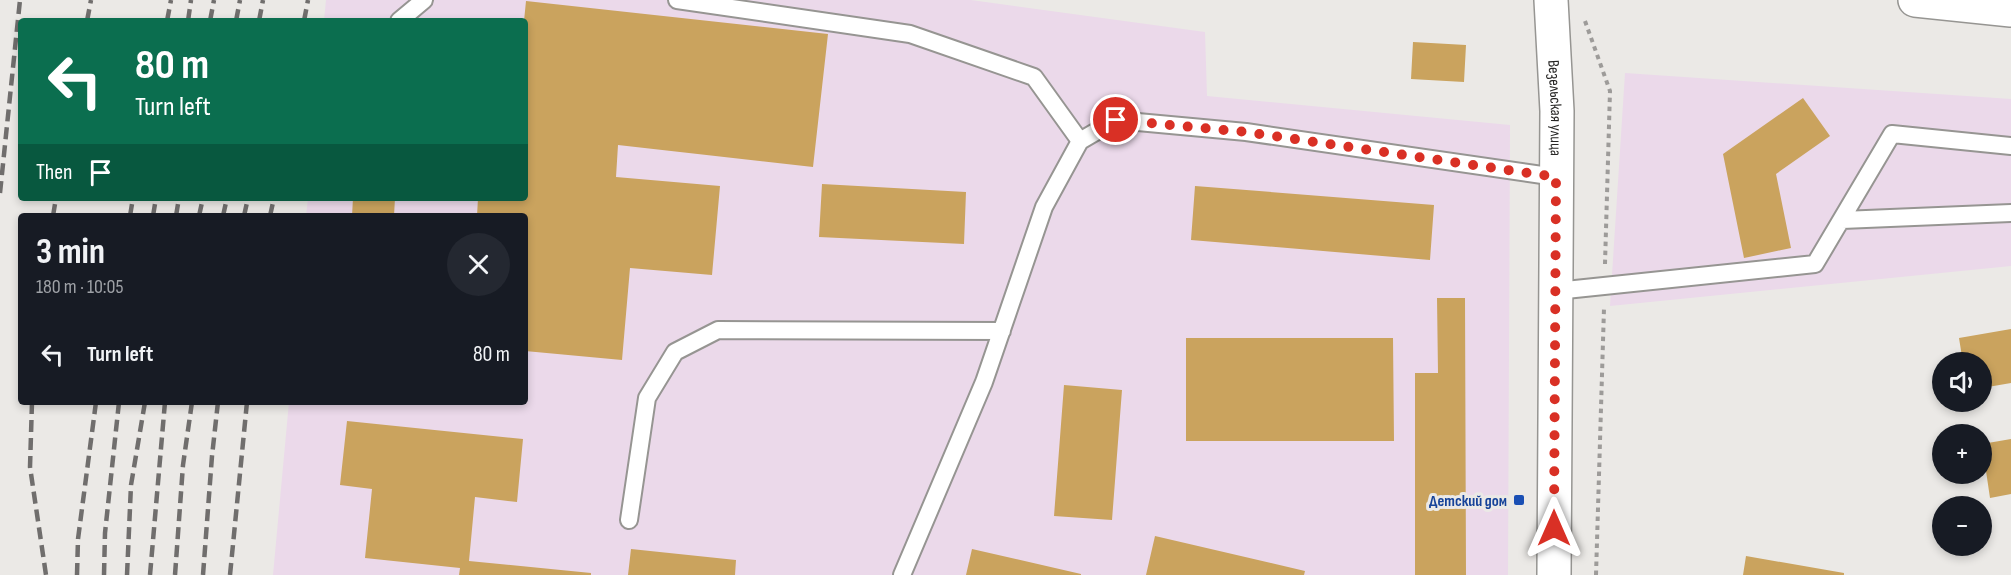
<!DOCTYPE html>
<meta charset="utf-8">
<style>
:root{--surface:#171b24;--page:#242831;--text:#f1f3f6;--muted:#9ea1a6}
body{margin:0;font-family:"Sofia Sans Condensed",sans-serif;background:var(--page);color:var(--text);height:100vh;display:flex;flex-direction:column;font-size:22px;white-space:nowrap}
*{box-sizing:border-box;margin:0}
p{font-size:20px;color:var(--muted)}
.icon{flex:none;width:33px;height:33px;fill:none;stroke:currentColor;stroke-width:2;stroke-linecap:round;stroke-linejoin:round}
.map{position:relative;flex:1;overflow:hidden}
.panel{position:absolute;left:18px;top:213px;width:510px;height:192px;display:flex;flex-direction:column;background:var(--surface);border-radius:6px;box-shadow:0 3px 9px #0003}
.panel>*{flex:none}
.hud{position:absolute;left:18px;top:18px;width:510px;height:183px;border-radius:6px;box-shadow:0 3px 9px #0003;background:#0b6e4f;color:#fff;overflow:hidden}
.tools{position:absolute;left:1932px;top:352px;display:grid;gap:12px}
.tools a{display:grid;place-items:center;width:60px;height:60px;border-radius:50%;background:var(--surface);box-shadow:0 3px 9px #0003;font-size:30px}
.pin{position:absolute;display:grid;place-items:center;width:51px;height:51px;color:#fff;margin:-26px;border:3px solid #fff;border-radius:50%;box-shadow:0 2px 6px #0007}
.me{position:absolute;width:66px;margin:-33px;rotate:0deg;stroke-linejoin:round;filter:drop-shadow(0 0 4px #0008)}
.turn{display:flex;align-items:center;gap:21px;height:126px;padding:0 18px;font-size:27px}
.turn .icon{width:78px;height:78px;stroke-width:2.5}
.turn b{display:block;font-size:42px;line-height:51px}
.then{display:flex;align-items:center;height:57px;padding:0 18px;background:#0003;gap:12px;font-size:22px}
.round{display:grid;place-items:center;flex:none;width:63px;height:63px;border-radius:32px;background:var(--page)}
.overview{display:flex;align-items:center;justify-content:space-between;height:102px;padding:0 18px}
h1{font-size:36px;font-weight:700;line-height:45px}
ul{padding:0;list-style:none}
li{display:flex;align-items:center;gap:18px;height:78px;padding:0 18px}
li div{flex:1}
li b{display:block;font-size:22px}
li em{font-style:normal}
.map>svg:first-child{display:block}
</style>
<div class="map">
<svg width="2011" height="575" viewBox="0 0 2011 575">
<rect width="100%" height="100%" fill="#ebe9e6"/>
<path fill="#ebd9ea" d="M326,0H971L1205,32L1207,96L1510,125L1508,575H273L289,402H525V216H306L308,198H525V21H324Z
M1625,73L2011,99V266L1610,306Z"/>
<path fill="#caa35e" d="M526,1L828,34L813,167L618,145L616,177L720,186L712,275L630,268L622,360L525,351V216H477L478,198H525L524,21Z
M1413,42L1466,45L1464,82L1411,79Z
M1803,98L1830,136L1776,174L1791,248L1744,258L1723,154Z
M822,184L966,192L964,244L819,237Z
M1195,186L1434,205L1430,260L1191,240Z
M353,198H395L394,216H352Z
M1437,298H1465L1466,575H1415V373H1438Z
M2011,329V383L1982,388V363H1963L1959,338Z
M1186,338H1393L1394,441H1186Z
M1064,385L1122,390L1112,520L1054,516Z
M347,421L523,439L517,502L475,497L469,561L591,573V575H459L460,568L365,558L372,489L340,485Z
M2011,439V494L1990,498L1982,444Z
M1155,536L1305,571L1304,575H1146Z
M631,549L736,560L735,575H628Z
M972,549L1081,574V575H966Z
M1746,556L1844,573V575H1743Z"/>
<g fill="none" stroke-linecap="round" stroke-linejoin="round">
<defs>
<path id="lane" d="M677,0L910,34L1034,77L1080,141
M399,21L424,0
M1842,220L2011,213
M1556,291L1815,264L1892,134L2011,146
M629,520L647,398L675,352L718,330L1002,331
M902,575L984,382L1044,207L1080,141L1116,120L1246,132L1556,177"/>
<g id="street">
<path id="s1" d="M1551,0L1557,111L1554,575"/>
<path d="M1915,0L2011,10"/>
</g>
</defs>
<use href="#lane" stroke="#969592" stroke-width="20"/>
<use href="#street" stroke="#969592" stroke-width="36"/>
<path stroke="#9d9b99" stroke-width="4" stroke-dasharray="4.5 4.5" stroke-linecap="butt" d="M1585,21L1610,91L1605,264
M1596,575L1604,308"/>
<use href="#lane" stroke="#fff" stroke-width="16"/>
<use href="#street" stroke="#fff" stroke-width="33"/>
<path stroke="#706e6d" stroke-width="4.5" stroke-dasharray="12 6" stroke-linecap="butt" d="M87,21L91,0
M167,21L171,0
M188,21L191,0
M210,21L214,0
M236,21L240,0
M259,21L263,0
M304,21L308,0
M0,193L20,0
M53,216L56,198
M130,216L133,198
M153,216L156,198
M176,216L179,198
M199,216L203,198
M223,216L227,198
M244,216L248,198
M270,216L274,198
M32,402L30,467L46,575
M77,575L78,539L96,402
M104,575L105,533L119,402
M127,575L131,485L145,402
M150,575L165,402
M175,575L183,465L192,402
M203,575L212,456L218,402
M230,575L247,402"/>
</g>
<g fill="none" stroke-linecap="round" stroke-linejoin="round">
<path stroke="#d93025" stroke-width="10" stroke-dasharray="0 18" d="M1116,120L1246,132L1556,177L1554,528"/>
</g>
<rect fill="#1a4fb4" stroke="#ebe9e6" stroke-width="2" x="1513" y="494" width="12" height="12" rx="3"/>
<g text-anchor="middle" stroke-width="6" stroke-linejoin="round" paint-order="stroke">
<g font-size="16" fill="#272625" stroke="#ebe9e6">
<text dy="6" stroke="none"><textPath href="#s1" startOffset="108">Везельская улица</textPath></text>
</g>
<g font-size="16" font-weight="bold" fill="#164399" stroke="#ebe9e6" text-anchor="end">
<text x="1507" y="506">Детский дом</text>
</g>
</g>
</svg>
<div class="tools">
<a><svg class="icon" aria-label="sound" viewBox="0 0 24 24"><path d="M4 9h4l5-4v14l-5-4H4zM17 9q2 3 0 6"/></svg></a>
<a>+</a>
<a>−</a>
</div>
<div class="pin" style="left:1116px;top:120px;background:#d93025"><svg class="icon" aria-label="arrive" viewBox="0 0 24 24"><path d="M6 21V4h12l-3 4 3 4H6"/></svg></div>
<svg class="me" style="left:1554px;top:528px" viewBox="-20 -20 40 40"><path d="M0-17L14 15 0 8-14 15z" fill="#d93025" stroke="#fff" stroke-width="4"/></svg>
<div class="hud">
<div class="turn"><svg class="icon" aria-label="left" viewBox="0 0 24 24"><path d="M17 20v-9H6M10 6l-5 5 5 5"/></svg><div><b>80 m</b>Turn left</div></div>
<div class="then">Then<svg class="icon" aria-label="arrive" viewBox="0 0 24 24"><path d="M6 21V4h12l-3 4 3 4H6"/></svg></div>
</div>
<section class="panel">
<div class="overview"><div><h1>3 min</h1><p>180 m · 10:05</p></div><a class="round"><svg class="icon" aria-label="close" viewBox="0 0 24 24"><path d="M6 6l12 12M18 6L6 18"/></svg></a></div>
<ul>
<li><svg class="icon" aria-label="left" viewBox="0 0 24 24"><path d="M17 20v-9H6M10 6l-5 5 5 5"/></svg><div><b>Turn left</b></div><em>80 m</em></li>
</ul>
</section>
</div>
